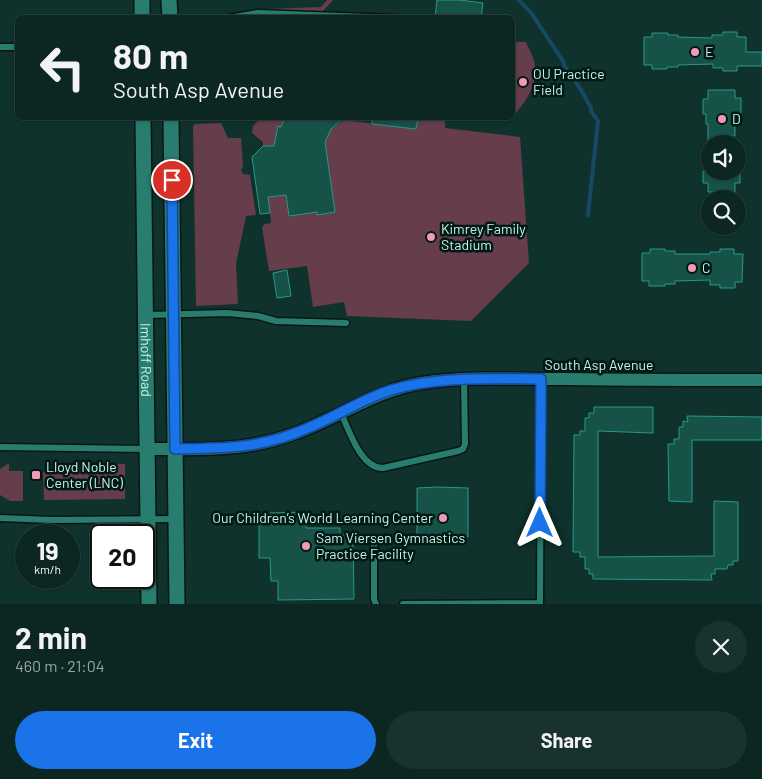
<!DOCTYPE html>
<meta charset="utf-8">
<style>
:root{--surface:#0c2621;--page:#1a322e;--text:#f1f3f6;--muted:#9aa5a5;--line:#2c433f;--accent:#1a73e8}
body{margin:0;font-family:Barlow,sans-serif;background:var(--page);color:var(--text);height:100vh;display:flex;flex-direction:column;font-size:19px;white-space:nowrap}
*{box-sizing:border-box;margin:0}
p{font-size:16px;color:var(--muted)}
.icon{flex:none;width:28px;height:28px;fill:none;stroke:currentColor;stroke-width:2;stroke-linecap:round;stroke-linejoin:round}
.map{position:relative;height:604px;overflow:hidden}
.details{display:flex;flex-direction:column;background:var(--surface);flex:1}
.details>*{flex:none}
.banner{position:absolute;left:15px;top:15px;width:500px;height:105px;border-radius:8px;box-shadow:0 1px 4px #0004,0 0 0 1px var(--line);background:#0c2621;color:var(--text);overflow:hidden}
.controls{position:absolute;left:701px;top:135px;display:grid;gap:10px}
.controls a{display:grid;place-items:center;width:45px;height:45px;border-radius:50%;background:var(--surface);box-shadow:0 1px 4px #0004,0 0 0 1px var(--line);font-size:25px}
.speed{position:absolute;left:15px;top:524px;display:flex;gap:10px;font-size:25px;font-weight:700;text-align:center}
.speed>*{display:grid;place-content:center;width:65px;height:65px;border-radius:50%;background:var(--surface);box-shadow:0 1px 4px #0004,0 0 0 1px var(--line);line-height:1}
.speed small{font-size:12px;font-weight:400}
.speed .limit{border:2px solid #111;border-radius:8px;background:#fff;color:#111}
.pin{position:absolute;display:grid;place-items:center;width:42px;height:42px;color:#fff;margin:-21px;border:2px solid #fff;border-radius:50%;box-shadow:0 1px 5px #0007}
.me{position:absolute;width:55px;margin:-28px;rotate:0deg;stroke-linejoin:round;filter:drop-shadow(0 0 4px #0008)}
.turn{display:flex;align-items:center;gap:18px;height:105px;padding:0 15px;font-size:22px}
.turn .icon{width:65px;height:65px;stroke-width:2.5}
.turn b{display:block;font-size:35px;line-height:42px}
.round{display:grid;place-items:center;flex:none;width:52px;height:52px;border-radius:26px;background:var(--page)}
.summary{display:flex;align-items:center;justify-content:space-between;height:85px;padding:0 15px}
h1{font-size:30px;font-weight:700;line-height:38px}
.button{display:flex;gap:10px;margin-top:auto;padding:10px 15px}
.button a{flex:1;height:58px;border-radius:30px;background:var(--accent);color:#fff;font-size:20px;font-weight:700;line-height:58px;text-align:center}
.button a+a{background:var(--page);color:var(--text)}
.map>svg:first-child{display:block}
</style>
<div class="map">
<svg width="762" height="604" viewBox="0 0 762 604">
<rect width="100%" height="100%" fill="#10322c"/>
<path fill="#663d4a" d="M327,0H333L322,12L267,9L321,7Z
M513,42H526C528,48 533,55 534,61C540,82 526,102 513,116Z
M257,118H276L284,120L282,127L278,126L276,151L281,164L289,216L304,214L298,174L314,187L317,215L335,212L325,142L331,129L343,121H352L416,129L418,118H445V128L520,137L529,263L471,321L347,316L344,302L313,307L307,266L269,271L262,227L265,224L271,223L268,197L280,195L263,146V142L252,133L253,126L258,121Z
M221,123L228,138H241L243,166L241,170L243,174L250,175L256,215L246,216L236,264L238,304L196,306L193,126L195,124Z
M9,463V471H23V501H10L0,495V469Z
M125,464V499L44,500L43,472H56L57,465Z"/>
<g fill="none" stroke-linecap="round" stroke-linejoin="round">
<path stroke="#174867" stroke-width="4" d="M519,0L532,14L563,61C564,69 570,72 574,79C580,88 586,98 591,108V111L598,121L588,215"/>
</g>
<path fill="#165248" stroke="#249a89" d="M437,0H460L483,3L481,18H435Z
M723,32H737V37H746V52H762V66H737V71H723V68H713V64L678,65V67H667V69H652V65H644V37H652V33H668V35H678V37L712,38V35H723Z
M708,90H735V98H741V113H738V124H735V136H729V144H708V124H706V114H703V99H708Z
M285,118H344L331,129L325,142L335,212L317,215V212L289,216L286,195L268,197L270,213L260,214L252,157L263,146H274L278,126L281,127Z
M372,118H418L416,129L372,124Z
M703,171H740V183H735V192H708V183H703Z
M650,249H665V251H675V254H710V252H720V249H734V254H743L742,282H735V288H720V285H710V280L675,281V284H665V286H649V281H642V253H650Z
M287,270L291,296L277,298L273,273Z
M594,407H653V433L598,431V557L714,556V501L738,502V561H733V565H728L727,569H715V574H711L712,580L593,579V574H589V569H585V557H580V552H573L574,435H580V431H585V418H589V413H594Z
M687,416L762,417V440H692V502L669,501L668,444H674V439H679V427H683V421L688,422Z
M438,487L468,488V537H417V488Z
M306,512V528H340V535H353L354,599L278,600V581H271L270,558H259V523H270V513Z"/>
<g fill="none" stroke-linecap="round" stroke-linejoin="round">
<defs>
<path id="lane" d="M228,18L257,13L396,18
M0,47H18
M144,180H171
M146,315L227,313L258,316L276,321L346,323
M341,413C349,430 361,469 383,468L458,451L463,449L465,444L464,380
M0,447L146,449
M0,518L53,520L175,519
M374,543V599L376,604
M403,604L540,603
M540,604L541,379"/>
<path id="street" d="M147,449C198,449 244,452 293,434C337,419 375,390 422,383C469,376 518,379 566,379C631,380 697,380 762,380"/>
<g id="secondary">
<path d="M142,0V18"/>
<path d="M169,0L170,18"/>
<path id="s1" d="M143,118L149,604"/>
<path d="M171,118L177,604"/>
</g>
</defs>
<use href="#lane" stroke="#091714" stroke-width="9"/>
<use href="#street" stroke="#091714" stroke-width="15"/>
<use href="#secondary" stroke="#091714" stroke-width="18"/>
<use href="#lane" stroke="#287d6f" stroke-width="6"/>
<use href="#street" stroke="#287d6f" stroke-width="12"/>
<use href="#secondary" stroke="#287d6f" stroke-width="15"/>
</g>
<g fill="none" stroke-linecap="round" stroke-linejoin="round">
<defs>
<path id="route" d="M172,180L175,449C226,448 260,449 308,428C336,417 362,399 391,390C439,376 491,379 541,379L540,523"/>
</defs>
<use href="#route" stroke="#114b97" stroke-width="12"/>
<use href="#route" stroke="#1a73e8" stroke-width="9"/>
</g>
<g fill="#f09ab4" stroke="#021814" stroke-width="2">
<circle cx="695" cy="52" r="5"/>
<circle cx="523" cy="82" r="5"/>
<circle cx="722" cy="119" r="5"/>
<circle cx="431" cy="237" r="5"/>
<circle cx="692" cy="268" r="5"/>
<rect x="31" y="470" width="10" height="10" rx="2.5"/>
<circle cx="443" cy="518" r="5"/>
<circle cx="306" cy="546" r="5"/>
</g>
<g text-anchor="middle" stroke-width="5" stroke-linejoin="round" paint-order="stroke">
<g font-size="14" fill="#c3f4e9" stroke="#021814" text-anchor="start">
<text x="705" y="57">E</text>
<text x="533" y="79">OU Practice<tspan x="533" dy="16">Field</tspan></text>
<text x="732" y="124">D</text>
<text x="441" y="234">Kimrey Family<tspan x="441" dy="16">Stadium</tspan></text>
<text x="702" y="273">C</text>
<text x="46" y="472">Lloyd Noble<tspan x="46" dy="16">Center (LNC)</tspan></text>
<text x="433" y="523" text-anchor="end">Our Children’s World Learning Center</text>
<text x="316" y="543">Sam Viersen Gymnastics<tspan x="316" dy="16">Practice Facility</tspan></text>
</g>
<g font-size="14" fill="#c3f4e9" stroke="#021814">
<text dy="5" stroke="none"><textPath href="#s1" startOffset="242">Imhoff Road</textPath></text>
<text x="599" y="370">South Asp Avenue</text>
</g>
</g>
</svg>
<div class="controls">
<a><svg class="icon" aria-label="sound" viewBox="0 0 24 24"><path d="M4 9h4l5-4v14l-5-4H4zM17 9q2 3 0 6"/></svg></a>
<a><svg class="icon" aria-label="search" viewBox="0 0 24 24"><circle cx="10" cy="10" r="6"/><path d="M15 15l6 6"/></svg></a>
</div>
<div class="speed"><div>19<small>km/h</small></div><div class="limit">20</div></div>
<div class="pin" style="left:172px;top:180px;background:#d93025"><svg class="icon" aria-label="arrive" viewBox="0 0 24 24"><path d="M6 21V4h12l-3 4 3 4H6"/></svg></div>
<svg class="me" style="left:540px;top:523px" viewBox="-20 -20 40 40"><path d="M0-17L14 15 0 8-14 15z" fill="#1a73e8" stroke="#fff" stroke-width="4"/></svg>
<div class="banner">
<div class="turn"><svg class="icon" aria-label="left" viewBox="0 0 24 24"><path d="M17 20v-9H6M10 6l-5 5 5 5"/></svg><div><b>80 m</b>South Asp Avenue</div></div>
</div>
</div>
<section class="details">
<div class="summary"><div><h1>2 min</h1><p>460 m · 21:04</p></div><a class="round"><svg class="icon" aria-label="close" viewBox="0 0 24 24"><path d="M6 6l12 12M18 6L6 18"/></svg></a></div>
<div class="button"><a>Exit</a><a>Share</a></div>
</section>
